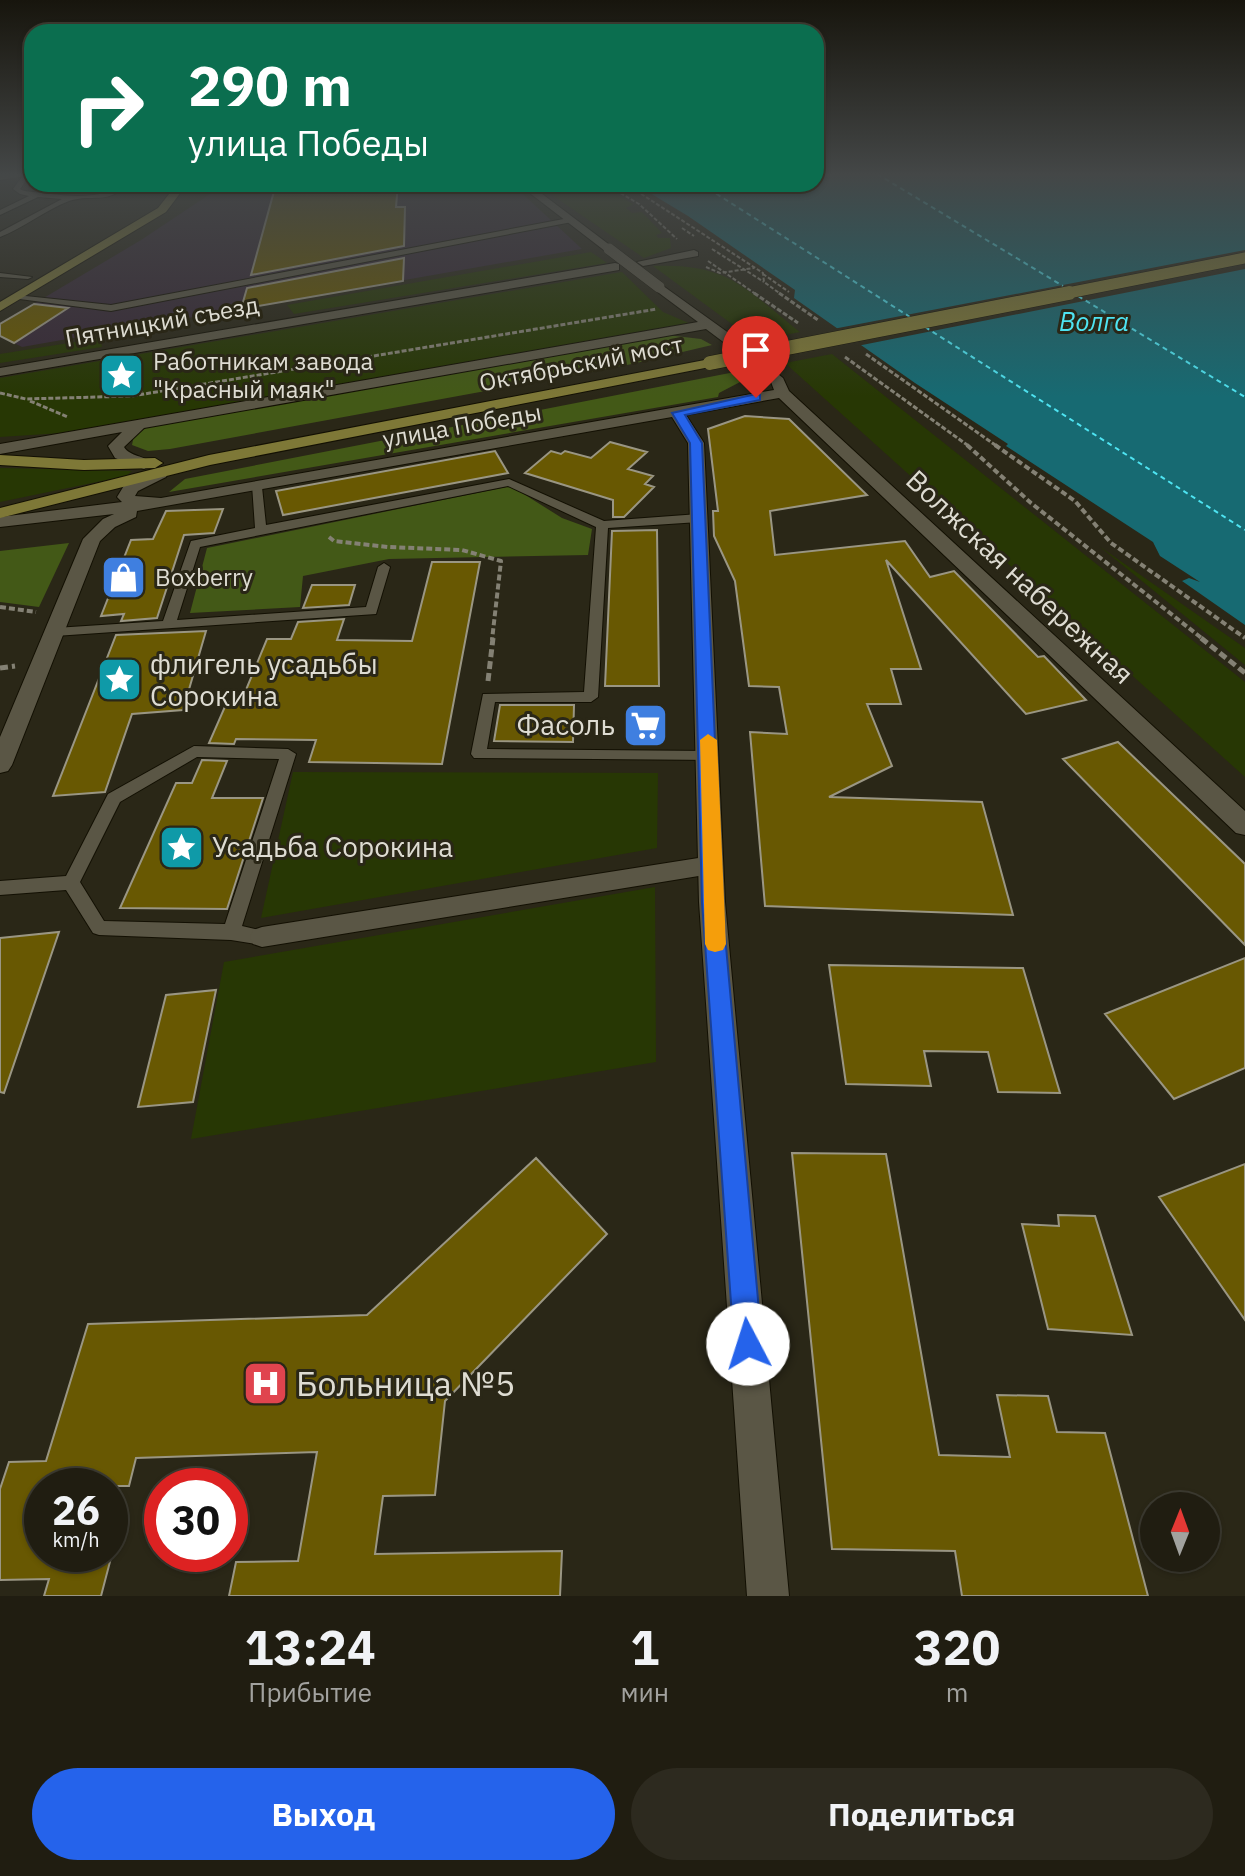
<!DOCTYPE html>
<html lang="ru">
<meta charset="utf-8">
<style>
:root{--surface:#201d11;--page:#2d2a1f;--text:#f1f3f6;--muted:#a2a29f;--line:#3d3b31;--accent:#2563eb}
body{margin:0;font-family:"IBM Plex Sans",sans-serif;background:var(--page);color:var(--text);height:100vh;display:flex;flex-direction:column;font-size:30px;white-space:nowrap}
*{box-sizing:border-box;margin:0}
p{font-size:26px;color:var(--muted)}
.icon{flex:none;width:44px;height:44px;fill:none;stroke:currentColor;stroke-width:2;stroke-linecap:round;stroke-linejoin:round}
.map{position:relative;height:1596px;overflow:hidden}
.side{display:flex;flex-direction:column;background:var(--surface);flex:1}
.side>*{flex:none}
.hud{position:absolute;left:24px;top:24px;width:800px;height:168px;border-radius:24px;box-shadow:0 2px 6px #0004,0 0 0 2px var(--line);background:#0b6e4f;color:#fff;overflow:hidden}
.needle{width:52px;rotate:1deg}
.controls{position:absolute;left:1140px;top:1492px;display:grid;gap:16px}
.controls a{display:grid;place-items:center;width:80px;height:80px;border-radius:50%;background:var(--surface);box-shadow:0 2px 6px #0004,0 0 0 2px var(--line);font-size:40px}
.speed{position:absolute;left:24px;top:1468px;display:flex;gap:16px;font-size:40px;font-weight:700;text-align:center}
.speed>*{display:grid;place-content:center;width:104px;height:104px;border-radius:50%;background:var(--surface);box-shadow:0 2px 6px #0004,0 0 0 2px var(--line);line-height:1}
.speed small{font-size:20px;font-weight:400}
.speed .limit{border:12px solid #d22;background:#fff;color:#111}
.pin{position:absolute;display:grid;place-items:center;width:68px;height:68px;color:#fff;margin:-82px -34px;border-radius:50% 50% 50% 0;rotate:-45deg;box-shadow:0 0 8px #0007}
.pin .icon{rotate:45deg}
.me{position:absolute;width:88px;margin:-44px;rotate:355deg;stroke-linejoin:round;filter:drop-shadow(0 0 6px #0008)}
.turn{display:flex;align-items:center;gap:28px;height:168px;padding:0 32px;font-size:36px}
.turn .icon{width:104px;height:104px;stroke-width:2.5}
.turn b{display:block;font-size:56px;line-height:68px}
.eta{display:flex;justify-content:space-evenly;align-items:center;height:136px;text-align:center}
.eta b{font-size:48px;font-weight:800;line-height:56px}
.cta{display:flex;gap:16px;margin-top:auto;padding:16px 32px}
.cta a{flex:1;height:92px;border-radius:48px;background:var(--accent);color:#fff;font-size:32px;font-weight:800;line-height:92px;text-align:center}
.cta a+a{background:var(--page);color:var(--text)}
.map>svg:first-child{display:block}
</style>
<div class="map">
<svg width="1245" height="1596" viewBox="0 0 1245 1596">
<rect width="100%" height="100%" fill="#2a2717"/>
<path fill="#372936" d="M225,184H512L582,249L22,347L0,336V324L141,240Z"/>
<path fill="#273704" d="M536,184H599L633,204L626,208L632,213L642,212L662,233L656,235L658,238H670L671,248L644,258Z
M591,252L607,263L294,314L287,305Z
M653,266C729,263 744,288 800,332L755,341Z
M622,272L663,312L691,324L62,433L0,437V378Z
M100,338L102,347L0,363V354Z
M832,354L1245,682V777L785,363Z
M0,468L132,471L126,476L0,502Z
M1099,546L1245,648V665Z
M293,772L658,773L657,848L261,918Z
M655,887L656,1062L191,1139L224,962Z"/>
<path fill="#435917" d="M667,335L701,339L712,345L632,364L170,449L148,451L132,445L134,435L148,427Z
M740,371L745,375L742,381L719,393L718,397L169,492L185,479Z
M511,486L562,518L592,529L588,555L389,559L303,576L300,607L190,613L207,548Z
M69,543L39,607L0,602V551Z"/>
<path fill="#176a72" d="M816,174H1245V625L1182,581L1189,578L1200,582L1160,556L1153,542L1006,446L1008,444L915,383L794,298L795,290L688,216L635,184H816Z"/>
<path fill="#2a2717" d="M1245,250V269L857,346L833,329Z"/>
<g fill="none" stroke-linecap="round" stroke-linejoin="round">
<path stroke="#4ee3f1" stroke-width="2" stroke-dasharray="5 4" stroke-linecap="butt" d="M877,174L1063,286
M701,184L910,317
M1078,296L1245,397
M925,327L1245,530"/>
</g>
<path fill="#685802" stroke="#9a9683" stroke-width="2" d="M276,184H398L396,207H405L404,246L251,275Z
M404,258L403,281L241,309L247,288Z
M34,304L68,308L14,343L0,336V324Z
M745,416L789,419L867,495L770,511L775,555L905,541L930,577L954,571L1038,657L1044,656L1086,700L1026,714L886,560L921,669H891L901,704H867L892,766L829,797L982,802L1013,915L765,906L750,732L787,734L779,687L749,686L735,581L714,536L713,511H718L708,429Z
M610,442L647,452L628,469L653,476L645,484L654,487L624,517H613V500L525,473L551,451L561,454L565,451L591,458Z
M495,451L508,473L283,515L276,491Z
M223,509L214,533L184,535L157,618L121,621L124,614L101,616L131,540L153,539L166,511Z
M657,530L659,686H605L612,531Z
M432,562H480L442,764L309,762L316,740L236,739L234,744L209,743L227,702H241L267,639H291L298,622L344,619L337,640L412,641Z
M312,585H355L349,605L303,608Z
M206,631L183,710L132,714L105,792L53,796L116,635Z
M500,705H574L573,742L494,741Z
M1118,742L1245,864V945L1063,759Z
M202,760L227,761L212,798H263L227,909L120,908L176,783H192Z
M59,932L4,1093L0,1092V938Z
M1245,958V1068L1174,1099L1105,1014Z
M829,965L1023,968L1060,1093L998,1092L988,1052L924,1051L931,1086L846,1084Z
M216,990L193,1102L138,1107L166,995Z
M792,1153L886,1154L939,1455L1010,1457L997,1395L1048,1396L1057,1432L1105,1433L1148,1596H962L955,1551L832,1549Z
M536,1158L607,1234L445,1401L435,1495L383,1496L375,1554L562,1551L560,1596H229L236,1562L298,1561L317,1452L136,1458L129,1486H42V1554H112L101,1596H44L49,1579L0,1580V1489L9,1462L46,1461L88,1324L367,1315Z
M1245,1164V1320L1159,1197Z
M1058,1215L1095,1216L1132,1335L1048,1329L1022,1224L1059,1226Z"/>
<g fill="none" stroke-linecap="round" stroke-linejoin="round">
<defs>
<path id="service" d="M24,174L30,175L20,189L24,191C47,193 70,198 94,195C107,194 117,184 129,184C105,206 93,193 69,201C45,210 24,228 0,237V232L62,199L38,197L0,215V210L29,196L20,194L13,189Z
M569,218L572,222L111,311L12,298L16,295L111,305Z
M0,273L32,277L28,279L0,277Z
M509,479L604,521L699,514L705,518L699,522L608,528L598,697L591,702H495L487,749L709,751L714,752L717,756L714,760L474,758L471,754L483,694L584,692L596,527L508,486L200,547L177,620L366,607L378,567L384,563L390,567L376,614L55,636L48,632L55,628L163,621L191,541L255,528L252,485L262,487L266,525Z
M194,746L288,749L296,754L242,926L268,932L271,937L268,942L262,945L231,940L99,935L93,933L66,890L0,895V881L66,876L108,794ZM197,757L279,759L225,924L104,921L80,882L120,802Z"/>
<path id="pedestrian" d="M0,174H31L32,175L0,180Z
M711,856L719,858L723,865L719,872L711,874L262,947L253,944L250,937L253,930L262,927Z"/>
<path id="minor" d="M518,184H529L615,249L605,251Z
M694,250L698,252V256L643,266L637,262Z
M615,263L619,264V270L0,376V368Z
M659,283L744,344V350H734L706,329L144,428L124,447C130,457 145,455 152,464L144,469L115,458L108,446L122,432L0,454V444L698,322L655,290L653,287Z
M762,361L783,378L789,391L1245,811V835L1236,833L779,398L686,415L704,443L725,902L789,1596H747L699,902L688,443L672,417L137,511L136,517L115,527L100,541L12,765L8,771L0,773V737L83,539L103,519L114,514L0,527V517L122,502L117,497L125,484L160,468L168,473L166,477L138,491L135,496L161,498L774,390L771,382L755,365Z"/>
<path id="primary" d="M177,184H187L166,212L0,311V302L158,208Z
M710,359L717,363L715,366L210,465L0,518V508L209,455Z
M0,455L84,460L155,458L163,463L155,468L84,470L0,465Z"/>
</defs>
<use href="#service" stroke="#131003" stroke-width="2"/>
<use href="#pedestrian" stroke="#131003" stroke-width="2"/>
<use href="#minor" stroke="#131003" stroke-width="2"/>
<use href="#primary" stroke="#131003" stroke-width="2"/>
<path stroke="#848174" stroke-width="2" stroke-dasharray="4 2" stroke-linecap="butt" d="M605,184L639,204L677,239
M626,184L763,273L764,282L782,295
M682,228L694,236
M712,249L764,282
M708,261L757,295
M706,267L720,273L754,268
M763,274L789,292"/>
<path stroke="#848174" stroke-width="3" stroke-dasharray="5 2" stroke-linecap="butt" d="M754,293L798,323
M779,293L818,320
M866,354L998,447
M845,357L970,447
M119,369L139,372L127,381L106,379L107,375Z
M127,381L142,393
M0,393L26,399L132,396L657,309
M30,401L68,417"/>
<path stroke="#848174" stroke-width="4" stroke-dasharray="6 3" stroke-linecap="butt" d="M967,445L1031,503L1204,640
M995,445L1075,501L1111,543L1245,638
M329,537L334,541L388,547L462,550L501,561L492,640
M0,607L36,612"/>
<path stroke="#848174" stroke-width="5" stroke-dasharray="8 4" stroke-linecap="butt" d="M1201,638L1245,673
M0,668L15,666
M488,681L493,638"/>
<use href="#service" fill="#5a5645" fill-rule="evenodd"/>
<use href="#pedestrian" fill="#5a5645" fill-rule="evenodd"/>
<use href="#minor" fill="#5a5645" fill-rule="evenodd"/>
<use href="#primary" fill="#7e7837" fill-rule="evenodd"/>
<defs>
<path id="minor-bridge" d="M609,249L659,287"/>
<path id="primary-bridge-far1" d="M1058,295L1245,258"/>
<path id="primary-bridge" d="M710,363L1069,293"/>
</defs>
<use href="#minor-bridge" stroke="#131003" stroke-width="12" stroke-linecap="butt"/>
<use href="#primary-bridge-far1" stroke="#131003" stroke-width="12" stroke-linecap="butt"/>
<use href="#primary-bridge" stroke="#131003" stroke-width="15" stroke-linecap="butt"/>
<use href="#minor-bridge" stroke="#5a5645" stroke-width="11"/>
<use href="#primary-bridge-far1" stroke="#7e7837" stroke-width="11"/>
<use href="#primary-bridge" stroke="#7e7837" stroke-width="14"/>
</g>
<linearGradient id="sky" x2="0" y2="1"><stop stop-color="#17150d"/><stop offset="0.44" stop-color="#444747"/><stop offset="1" stop-color="#444747" stop-opacity="0"/></linearGradient>
<rect width="1245" height="397" fill="url(#sky)"/>
<path fill="#2563eb" stroke="#184099" stroke-width="2" d="M756,394L760,395V400L685,415L702,443L722,902L762,1344L758,1354L748,1358L738,1354L734,1344L702,902L690,443L672,413Z"/>
<path fill="#f59e0b" d="M708,734L717,740L726,944L723,950L715,952L708,950L705,944L700,740Z"/>
<defs>
<symbol id="sight-square" viewBox="-11 -11 22 22"><rect x="-9" y="-9" width="18" height="18" rx="4" fill="#0f9aa8" stroke="#2a2717"/><path d="M0-6L1.8-2.2L6-1.7L2.9 1.2L3.7 5.4L0 3.3L-3.7 5.4L-2.9 1.2L-6-1.7L-1.8-2.2Z" fill="#fff"/></symbol>
<symbol id="shop-square" viewBox="-11 -11 22 22"><rect x="-9" y="-9" width="18" height="18" rx="4" fill="#3f7fe0" stroke="#2a2717"/><path d="M-5-2.5h2.3a2.7 3.5 0 0 1 5.4 0H5L5.5 6h-11ZM-1.5-2.5h3a1.5 2.3 0 0 0-3 0Z" fill="#fff"/></symbol>
<symbol id="supermarket-square" viewBox="-11 -11 22 22"><rect x="-9" y="-9" width="18" height="18" rx="4" fill="#3f7fe0" stroke="#2a2717"/><path d="M-6-5.5h2.5l.6 2H6L4.5 2H-2.5L-4.4-4H-6ZM-1.5 3.2a1.3 1.3 0 1 0 .1 0ZM3 3.2a1.3 1.3 0 1 0 .1 0Z" fill="#fff"/></symbol>
<symbol id="hospital-square" viewBox="-11 -11 22 22"><rect x="-9" y="-9" width="18" height="18" rx="4" fill="#e0444e" stroke="#2a2717"/><path d="M-5-5h3v3.5h4V-5h3V5h-3V1.5h-4V5h-3Z" fill="#fff"/></symbol>
</defs>
<g fill-rule="evenodd">
<use href="#sight-square" x="96" y="350" width="51" height="51"/>
<use href="#shop-square" x="98" y="552" width="51" height="51"/>
<use href="#sight-square" x="94" y="654" width="51" height="51"/>
<use href="#supermarket-square" x="620" y="700" width="51" height="51"/>
<use href="#sight-square" x="156" y="822" width="51" height="51"/>
<use href="#hospital-square" x="240" y="1358" width="51" height="51"/>
</g>
<g text-anchor="middle" stroke-width="6" stroke-linejoin="round" paint-order="stroke">
<g font-size="24" fill="#dedcd2" stroke="#2a2717">
<text transform="translate(162 322) rotate(-10)" y="8">Пятницкий съезд</text>
<text transform="translate(581 364) rotate(-11)" y="8">Октябрьский мост</text>
<text transform="translate(462 426) rotate(-10)" y="8">улица Победы</text>
</g>
<g font-size="24" fill="#dedcd2" stroke="#2a2717" text-anchor="start">
<text x="153" y="370">Работникам завода<tspan x="153" dy="28">"Красный маяк"</tspan></text>
<text x="155" y="586">Boxberry</text>
</g>
<g font-size="26" font-style="italic" fill="#4ee3f1" stroke="#2a2717">
<text x="1094" y="331">Волга</text>
</g>
<g font-size="28" fill="#dedcd2" stroke="#2a2717">
<text transform="translate(1020 577) rotate(43)" y="10">Волжская набережная</text>
</g>
<g font-size="28" fill="#dedcd2" stroke="#2a2717" text-anchor="start">
<text x="150" y="674">флигель усадьбы<tspan x="150" dy="32">Сорокина</tspan></text>
<text x="615" y="735" text-anchor="end">Фасоль</text>
<text x="212" y="857">Усадьба Сорокина</text>
</g>
<g font-size="34" fill="#dedcd2" stroke="#2a2717" text-anchor="start">
<text x="296" y="1396">Больница №5</text>
</g>
</g>
</svg>
<div class="controls">
<a><svg class="needle" viewBox="-14 -14 28 28"><path d="M0-13l5 13h-10z" fill="#e53935"/><path d="M0 13l5-13h-10z" fill="#a2a29f"/></svg></a>
</div>
<div class="speed"><div>26<small>km/h</small></div><div class="limit">30</div></div>
<div class="pin" style="left:756px;top:398px;background:#d93025"><svg class="icon" aria-label="arrive" viewBox="0 0 24 24"><path d="M6 21V4h12l-3 4 3 4H6"/></svg></div>
<svg class="me" style="left:748px;top:1344px" viewBox="-20 -20 40 40"><circle r="19" fill="#fff"/><path d="M0-13L10 11 0 6-10 11z" fill="#2563eb"/></svg>
<div class="hud">
<div class="turn"><svg class="icon" aria-label="right" viewBox="0 0 24 24"><path d="M7 20v-9h11M14 6l5 5-5 5"/></svg><div><b>290 m</b>улица Победы</div></div>
</div>
</div>
<section class="side">
<div class="eta">
<div><b>13:24</b><p>Прибытие</p></div>
<div><b>1</b><p>мин</p></div>
<div><b>320</b><p>m</p></div>
</div>
<div class="cta"><a>Выход</a><a>Поделиться</a></div>
</section>
